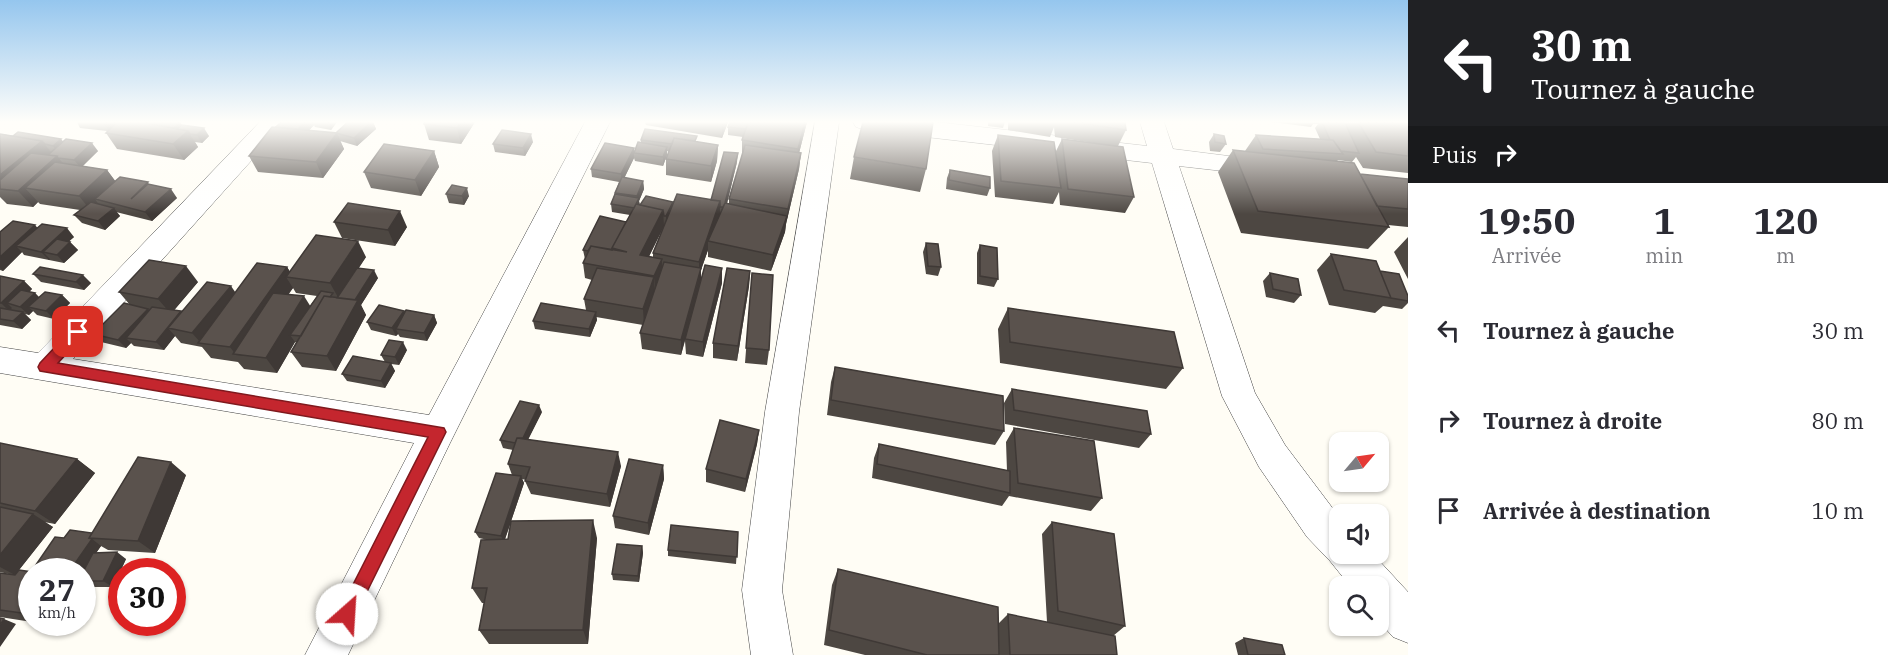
<!DOCTYPE html>
<html lang="fr">
<meta charset="utf-8">
<style>
:root{--surface:#fff;--page:#f2f2f3;--text:#2b2b33;--muted:#7c7c81}
body{margin:0;font-family:"IBM Plex Serif",serif;background:var(--page);color:var(--text);height:100vh;display:flex;flex-direction:column;font-size:22px;white-space:nowrap}
*{box-sizing:border-box;margin:0}
p{font-size:20px;color:var(--muted)}
.icon{flex:none;width:33px;height:33px;fill:none;stroke:currentColor;stroke-width:2;stroke-linecap:round;stroke-linejoin:round}
.map{position:relative;flex:1;overflow:hidden}
.details{display:flex;flex-direction:column;background:var(--surface);width:480px}
.details>*{flex:none}
.guide{background:#202124;color:#fff;overflow:hidden}
.needle{width:39px;rotate:61deg}
.tools{position:absolute;left:1329px;top:432px;display:grid;gap:12px}
.tools a{display:grid;place-items:center;width:60px;height:60px;border-radius:12px;background:var(--surface);box-shadow:0 2px 4px #0004;font-size:30px}
.speed{position:absolute;left:18px;top:558px;display:flex;gap:12px;font-size:30px;font-weight:700;text-align:center}
.speed>*{display:grid;place-content:center;width:78px;height:78px;border-radius:50%;background:var(--surface);box-shadow:0 2px 4px #0004;line-height:1}
.speed small{font-size:15px;font-weight:400}
.speed .limit{border:9px solid #d22;background:#fff;color:#111}
.pin{position:absolute;display:grid;place-items:center;width:51px;height:51px;color:#fff;margin:-26px;border-radius:12px;box-shadow:0 3px 9px #0006}
.me{position:absolute;width:66px;margin:-33px;rotate:26deg;stroke-linejoin:round;filter:drop-shadow(0 0 4px #0008)}
.turn{display:flex;align-items:center;gap:21px;height:126px;padding:0 24px;font-size:27px}
.turn .icon{width:78px;height:78px;stroke-width:2.5}
.turn b{display:block;font-size:42px;line-height:51px}
.then{display:flex;align-items:center;height:57px;padding:0 24px;background:#0003;gap:12px;font-size:22px}
.eta{display:flex;justify-content:space-evenly;align-items:center;height:102px;text-align:center}
.eta b{font-size:36px;font-weight:800;line-height:42px}
ul{padding:0;list-style:none}
li{display:flex;align-items:center;gap:18px;height:90px;padding:0 24px}
li div{flex:1}
li b{display:block;font-size:22px}
li em{font-style:normal}
main{display:flex;flex:1;min-height:0}
.map>svg:first-child{display:block}
</style>
<main>
<div class="map">
<svg width="1408" height="655" viewBox="0 0 1408 655">
<rect width="100%" height="100%" fill="#fffdf5"/>
<g fill="none" stroke-linecap="round" stroke-linejoin="round">
<defs>
<path id="minor" d="M260,122H286L73,359L429,415L585,122H610L450,443L348,655H305L414,443L0,373V347L38,353Z
M815,122H839L799,412L782,590L793,655H751L742,590L765,412Z
M853,122H936L1147,146L1140,122H1164L1173,149L1276,162L1280,168L1276,174L1267,176L1179,166L1255,393L1285,445L1340,518V554H1373L1408,592V643L1393,637L1378,620V586H1350L1330,561L1307,537L1259,467L1222,396L1152,163L865,130L856,127Z"/>
</defs>
<use href="#minor" stroke="#444" stroke-width="1"/>
<use href="#minor" fill="#fff" fill-rule="evenodd"/>
</g>
<path fill="#4d4742" fill-rule="evenodd" d="M77,122H180L182,125L209,136L202,143L195,142L198,147L184,160L117,149L106,133L107,131L80,128Z
M281,122H337L331,130L315,127L314,125L309,130L336,133L348,122H373L376,129L357,146L340,141L344,149L323,178L258,172L249,156Z
M424,122H475L461,144L429,140L424,124Z
M645,122H728L722,138L646,125Z
M730,122H807L799,153H801L799,169L786,224L785,232L771,271L708,257V250L701,270V280L722,283L703,357L686,354L685,341L681,355L642,349L640,333L643,325L596,317L597,320L590,337L535,329L533,321L586,310L584,299L592,280L585,278L583,263L585,259L583,250L626,222L630,215L612,212L611,204L619,182L592,177L591,169L634,148V152L641,143V140L697,142L718,145L717,161L711,182L666,175V159L669,152L667,151V155L663,166L635,161L634,158L624,178L643,181L644,189L639,201L640,205L711,200L737,162L727,203H729V199L742,157V140L743,137L728,135V127ZM664,226L653,253V257L649,256Z
M988,122H1005L1003,128L988,126Z
M1008,122H1125L1126,130L1118,146L1134,197L1125,213L1060,205L1059,192L1053,204L995,197L992,151L998,135L1055,153L1062,139L1106,145L1055,137L1054,127L1050,137L1008,130Z
M1272,122L1408,123V173L1363,168L1356,157L1352,162L1338,160L1337,161L1360,174L1408,179V227L1388,225L1389,227L1368,249L1241,233L1218,172L1233,150L1245,151L1256,135L1320,139L1315,128L1318,124H1313L1311,127Z
M0,134L63,142L98,151L82,166L107,170L115,181L148,182L149,185L177,198L152,221L116,212L120,216L105,230L82,223L74,215L80,210L40,204L38,202L33,207L7,204L0,197Z
M1214,134L1226,144L1220,152L1210,151L1209,142Z
M533,142L525,156L495,152L493,144Z
M434,151L439,167L421,196L371,188L364,172Z
M854,157L926,169L920,192L850,179Z
M950,170L990,188L987,196L946,189L947,178Z
M446,194L469,196L464,205L449,203Z
M334,222L407,227L395,246L342,238Z
M37,228L74,237L69,241L78,250L64,263L24,255L22,252L3,271L0,270V232Z
M1408,237V279L1394,252Z
M926,243L941,267L938,276L926,274L923,252Z
M980,245L998,279L994,287L977,284V253Z
M1331,254L1380,271L1408,296V303L1402,309L1383,306L1375,313L1329,305L1317,270Z
M366,257L358,268L378,278L361,305L366,315L336,371L302,367L291,352L297,343L295,342L277,373L244,369L238,362L211,358L202,347L181,343L175,336L164,350L134,346L131,343L126,348L101,342L93,334L130,305L119,292L198,282L174,310L181,311L235,293L287,267L290,272ZM293,288L296,293L317,296L310,306L288,294Z
M750,271L749,286L737,361L713,358V343Z
M752,273L769,350L767,365L745,363Z
M1270,273L1301,295L1294,303L1266,297L1263,281Z
M33,274L91,283L84,290L41,282Z
M0,276L24,281L32,289L29,292L35,293L39,297L62,295L70,303L54,319L37,315L33,311L29,315L25,314L31,320L22,329L0,325Z
M1008,308L1183,368L1166,389L1000,363L998,329Z
M405,313L434,315L437,323L427,341L400,337L398,334L396,336L371,330L367,322Z
M407,350L399,365L391,364L395,371L385,388L347,381L342,374L385,362L381,355Z
M835,367L1004,431L995,445L827,415L831,382Z
M1012,389L1151,434L1139,448L1005,424L1004,403Z
M542,412L528,439L621,466L610,507L531,494L525,481L526,480L522,479L524,483L511,521L597,538L588,644H489L479,630L484,603H482L472,588L488,540L479,538L475,532L512,475L508,464L513,450L503,448L500,440ZM511,522L508,539H505Z
M1014,428L1102,498L1091,511L1009,496L1002,506L872,478L874,458L879,444L1007,471L1006,442Z
M759,430L757,444L745,492L706,482V469Z
M0,443L77,459L95,473L55,524L44,522L53,527L19,570L31,572L64,538L92,533L186,475L155,553L108,550L101,546L96,553L126,559L113,587H89L82,584V574L32,572V622L0,617V573L13,575L0,572Z
M663,465L664,479L649,535L615,528L613,516Z
M1052,522L1125,626L1113,636L1117,655H999L998,624L1008,614L1047,622L1042,534Z
M738,532L736,564L668,556V550Z
M642,546L643,553L639,582L613,580L612,574Z
M838,569L999,655H865L824,645L832,585Z
M36,622H52L51,625Z
M1244,638L1285,655H1238L1235,643Z"/>
<path fill="#3f3936" d="M104,122H120L109,131L103,123Z
M180,122L185,130L169,132Z
M305,122H313L314,125L300,140L296,132Z
M328,122H337L331,130Z
M371,122H373L376,129L357,146L354,138Z
M460,122H475L461,144L457,128Z
M722,122H728L722,138Z
M805,122H807L796,165L798,149Z
M204,128L209,136L202,143L197,135Z
M188,131L198,147L184,160L173,144Z
M337,133L344,149L323,178L316,162Z
M531,134L533,142L525,156L523,148Z
M61,139L68,147L59,154L53,146Z
M42,141L55,157L0,189V175Z
M92,143L98,151L81,168L74,160Z
M718,145L717,161L711,182V166Z
M667,147V155L663,166V157Z
M634,148V158L622,183L621,174Z
M434,151L439,167L421,196L415,180Z
M738,153L737,162L724,216V208Z
M801,153L799,169L786,224L788,209Z
M57,156L70,172L25,188L38,202L33,207L18,191Z
M107,170L119,186L95,199L99,205L92,212L79,196Z
M643,181L644,189L639,201L640,207L635,208L638,202L637,196Z
M467,188L469,196L464,205L462,196Z
M171,189L177,198L152,221L145,212Z
M720,201V217L708,241V250L701,270V283L685,339L681,355V340L699,277V262Z
M673,202L674,210L666,225V216Z
M114,208L120,216L105,230L98,221Z
M663,210L664,226L642,271L640,255Z
M400,211L407,227L395,246L388,230Z
M787,216L785,232L771,271L773,255Z
M35,225L42,233L16,246L22,252L3,271L0,268V257Z
M67,228L74,237L55,254L43,252L50,259L49,260L41,252Z
M358,241L366,257L339,299L330,283Z
M70,242L78,250L64,263L57,255Z
M662,259V274L656,292L654,276Z
M186,266L198,282L171,314L158,299Z
M287,267L294,278L286,277L293,288L246,356L236,355L230,347Z
M722,268V283L703,357V342Z
M374,270L378,278L361,305L366,315L336,371L327,356L353,302Z
M750,271L749,286L737,361L738,346Z
M83,275L91,283L84,290L76,282Z
M654,277L655,293L644,325L643,309Z
M24,281L32,289L15,305L7,303L12,308L9,311L1,303Z
M231,286L242,302L201,343L192,333Z
M35,293L43,302L28,307L33,311L29,315L20,307Z
M62,295L70,303L54,319L46,311Z
M304,296L314,312L290,335L295,342L277,373L266,358Z
M148,309L155,317L126,338L131,343L126,348L118,340Z
M404,311L408,319L396,329L398,334L396,336L392,328Z
M23,312L31,320L22,329L13,321Z
M596,312L597,320L590,337L589,329Z
M434,315L437,323L427,341L424,333Z
M168,328L175,336L164,350L156,342Z
M403,342L407,350L399,365L395,357Z
M391,363L395,371L385,388L381,381Z
M539,405L542,412L522,452L520,444Z
M759,430L757,444L745,492L746,479Z
M618,452L621,466L610,507L607,494Z
M77,459L95,473L55,524L35,511Z
M171,462L186,475L155,553L138,541Z
M663,465L664,479L649,535L648,523Z
M521,476L524,483L504,542L501,536Z
M33,514L53,527L15,575L0,567V555Z
M593,520L597,538L588,644L583,630Z
M92,539L101,546L82,573V572H69Z
M642,546L643,553L639,582L638,576Z
M117,552L126,559L113,587L103,581Z
M4,619L16,624L0,647V625Z"/>
<path fill="#5a524d" stroke="#3f3936" stroke-width="1.5" d="M117,122H141L188,131L173,144L106,133Z
M141,122H180L174,128Z
M281,122H305L298,129L276,127Z
M348,122H371L354,138L336,133Z
M424,122H460L457,128L424,124Z
M730,122H748L746,129L728,127Z
M748,122H805L798,149L742,140Z
M863,122H933L926,169L854,157Z
M1073,122H1125L1126,130Z
M1322,122L1345,123L1359,153L1341,151L1333,140H1330Z
M1358,122L1408,123V156L1376,152Z
M182,125L204,128L197,135L190,134L188,131L177,129Z
M272,127L337,133L316,162L249,156Z
M645,129L697,136L695,141L674,138L672,144L641,140Z
M502,130L531,134L523,148L493,144Z
M18,132L61,139L53,146L45,144L42,141L13,136Z
M0,134L42,141L0,175Z
M1214,134L1224,136L1226,144L1215,142Z
M998,135L1054,142L1061,188L1001,181Z
M1256,135L1333,140L1343,154L1263,149Z
M674,138L718,145L711,166L666,159Z
M66,139L92,143L74,160L58,158L57,156L48,155Z
M1062,139L1123,147L1134,197L1068,189Z
M638,142L667,147L663,157L634,153Z
M605,143L634,148L621,174L591,169Z
M384,144L434,151L415,180L364,172Z
M745,145L801,153L788,209L729,199Z
M1233,150L1354,163L1389,227L1258,211Z
M724,152L738,153L725,203L723,207H720V201L711,200Z
M31,153L57,156L18,191L0,189V180Z
M55,162L107,170L79,196L25,188Z
M950,170L990,177V188L949,180Z
M1360,174L1408,179V209L1377,206Z
M120,177L148,182L131,199L148,184L171,189L145,212L95,199Z
M622,177L643,181L637,196L615,193Z
M452,185L467,188L462,196L446,194Z
M615,194L639,198L634,208L611,204Z
M677,194L720,201L699,262L653,253Z
M646,196L673,202L666,216H664L663,210L640,205Z
M91,202L114,208L98,221L74,215Z
M348,203L400,211L388,230L334,222Z
M725,203L787,216L773,255L708,241Z
M636,204L663,210L640,255L662,259L654,276L583,263L591,246L627,252L612,248Z
M600,216L626,222L612,248V250L591,246L588,251L583,250Z
M13,221L35,225L0,257V232Z
M42,224L67,228L41,252L16,246Z
M316,235L358,241L330,283L286,277Z
M57,239L70,242L57,255L43,252Z
M926,243L938,244L941,267L928,266Z
M980,245L997,248L998,279L980,276Z
M1331,254L1376,261L1391,298L1344,290Z
M149,260L186,266L158,299L119,292Z
M664,262L701,268L681,340L640,333Z
M257,263L287,267L230,347L198,343Z
M705,265L722,268L703,342L685,339Z
M40,267L83,275L76,282L33,274Z
M357,268L374,270L355,300L337,298Z
M597,268L654,277L643,309L584,299Z
M727,268L750,271L738,346L713,343Z
M1380,271L1399,274L1408,296V301L1391,298Z
M752,273L773,275L769,350L746,348Z
M1270,273L1298,279L1301,295L1273,289Z
M0,276L24,281L1,303H0Z
M207,282L231,286L192,333L168,328Z
M21,290L35,293L20,307L7,303Z
M321,291L333,293L330,297L324,296L301,336L290,335Z
M45,292L62,295L46,311L28,307Z
M273,293L304,296L266,358L233,354Z
M324,296L358,300L327,356L291,352Z
M124,303L148,309L118,340L93,334Z
M541,303L596,312L589,329L533,321Z
M379,305L404,311L392,328L367,322Z
M152,307L181,311L156,342L126,338Z
M0,308L23,312L13,321L0,319Z
M1008,308L1174,332L1183,368L1010,342Z
M406,310L434,315L424,333L396,329Z
M389,340L403,342L395,357L381,355Z
M353,356L391,363L381,381L342,374Z
M835,367L1003,396L1004,431L831,400Z
M1012,389L1147,411L1151,434L1014,410Z
M520,401L539,405L523,438H517L515,443L500,440Z
M720,420L759,430L746,479L706,469Z
M1014,428L1094,441L1102,498L1018,483Z
M517,438L618,452L607,494L525,481L530,467L508,464Z
M0,443L77,459L35,511L0,503Z
M879,444L1010,471V493L877,464Z
M138,457L171,462L138,541L89,538Z
M629,459L663,465L648,523L613,516Z
M496,473L521,476L501,536L475,532Z
M0,507L33,514L0,555Z
M593,520L583,630H479L487,588H472L481,540L508,539L511,521Z
M1052,522L1114,534L1125,626L1058,611Z
M671,525L738,532L737,557L668,550Z
M70,530L92,533L89,538L92,539L69,572H31L55,537L64,538Z
M617,544L642,546L638,576L612,574Z
M117,552L103,581H82V574L93,553Z
M838,569L998,607L999,655H927L829,630Z
M19,570L32,572V611L29,614L0,610V573L15,575Z
M1008,614L1115,636L1117,655H1010Z
M0,618L4,619L0,625Z
M1244,638L1282,645L1285,655H1248Z"/>
<linearGradient id="sky" x2="0" y2="1"><stop stop-color="#95c6ee"/><stop offset="0.57" stop-color="#fffefa"/><stop offset="1" stop-color="#fffefa" stop-opacity="0"/></linearGradient>
<rect width="1408" height="214" fill="url(#sky)"/>
<path fill="#c4262e" stroke="#7f191e" stroke-width="1.5" d="M78,327L83,328L85,332L83,336L58,363L444,428L446,432L353,620L347,623L341,620L338,614L428,437L40,371L38,367L40,363L73,328Z"/>
</svg>
<div class="tools">
<a><svg class="needle" viewBox="-14 -14 28 28"><path d="M0-13l5 13h-10z" fill="#e53935"/><path d="M0 13l5-13h-10z" fill="#7c7c81"/></svg></a>
<a><svg class="icon" aria-label="sound" viewBox="0 0 24 24"><path d="M4 9h4l5-4v14l-5-4H4zM17 9q2 3 0 6"/></svg></a>
<a><svg class="icon" aria-label="search" viewBox="0 0 24 24"><circle cx="10" cy="10" r="6"/><path d="M15 15l6 6"/></svg></a>
</div>
<div class="speed"><div>27<small>km/h</small></div><div class="limit">30</div></div>
<div class="pin" style="left:78px;top:332px;background:#d93025"><svg class="icon" aria-label="arrive" viewBox="0 0 24 24"><path d="M6 21V4h12l-3 4 3 4H6"/></svg></div>
<svg class="me" style="left:347px;top:614px" viewBox="-20 -20 40 40"><circle r="19" fill="#fff"/><path d="M0-13L10 11 0 6-10 11z" fill="#c4262e"/></svg>
</div>
<section class="details">
<div class="guide">
<div class="turn"><svg class="icon" aria-label="left" viewBox="0 0 24 24"><path d="M17 20v-9H6M10 6l-5 5 5 5"/></svg><div><b>30 m</b>Tournez à gauche</div></div>
<div class="then">Puis<svg class="icon" aria-label="right" viewBox="0 0 24 24"><path d="M7 20v-9h11M14 6l5 5-5 5"/></svg></div>
</div>
<div class="eta">
<div><b>19:50</b><p>Arrivée</p></div>
<div><b>1</b><p>min</p></div>
<div><b>120</b><p>m</p></div>
</div>
<ul>
<li><svg class="icon" aria-label="left" viewBox="0 0 24 24"><path d="M17 20v-9H6M10 6l-5 5 5 5"/></svg><div><b>Tournez à gauche</b></div><em>30 m</em></li>
<li><svg class="icon" aria-label="right" viewBox="0 0 24 24"><path d="M7 20v-9h11M14 6l5 5-5 5"/></svg><div><b>Tournez à droite</b></div><em>80 m</em></li>
<li><svg class="icon" aria-label="arrive" viewBox="0 0 24 24"><path d="M6 21V4h12l-3 4 3 4H6"/></svg><div><b>Arrivée à destination</b></div><em>10 m</em></li>
</ul>
</section>
</main>
